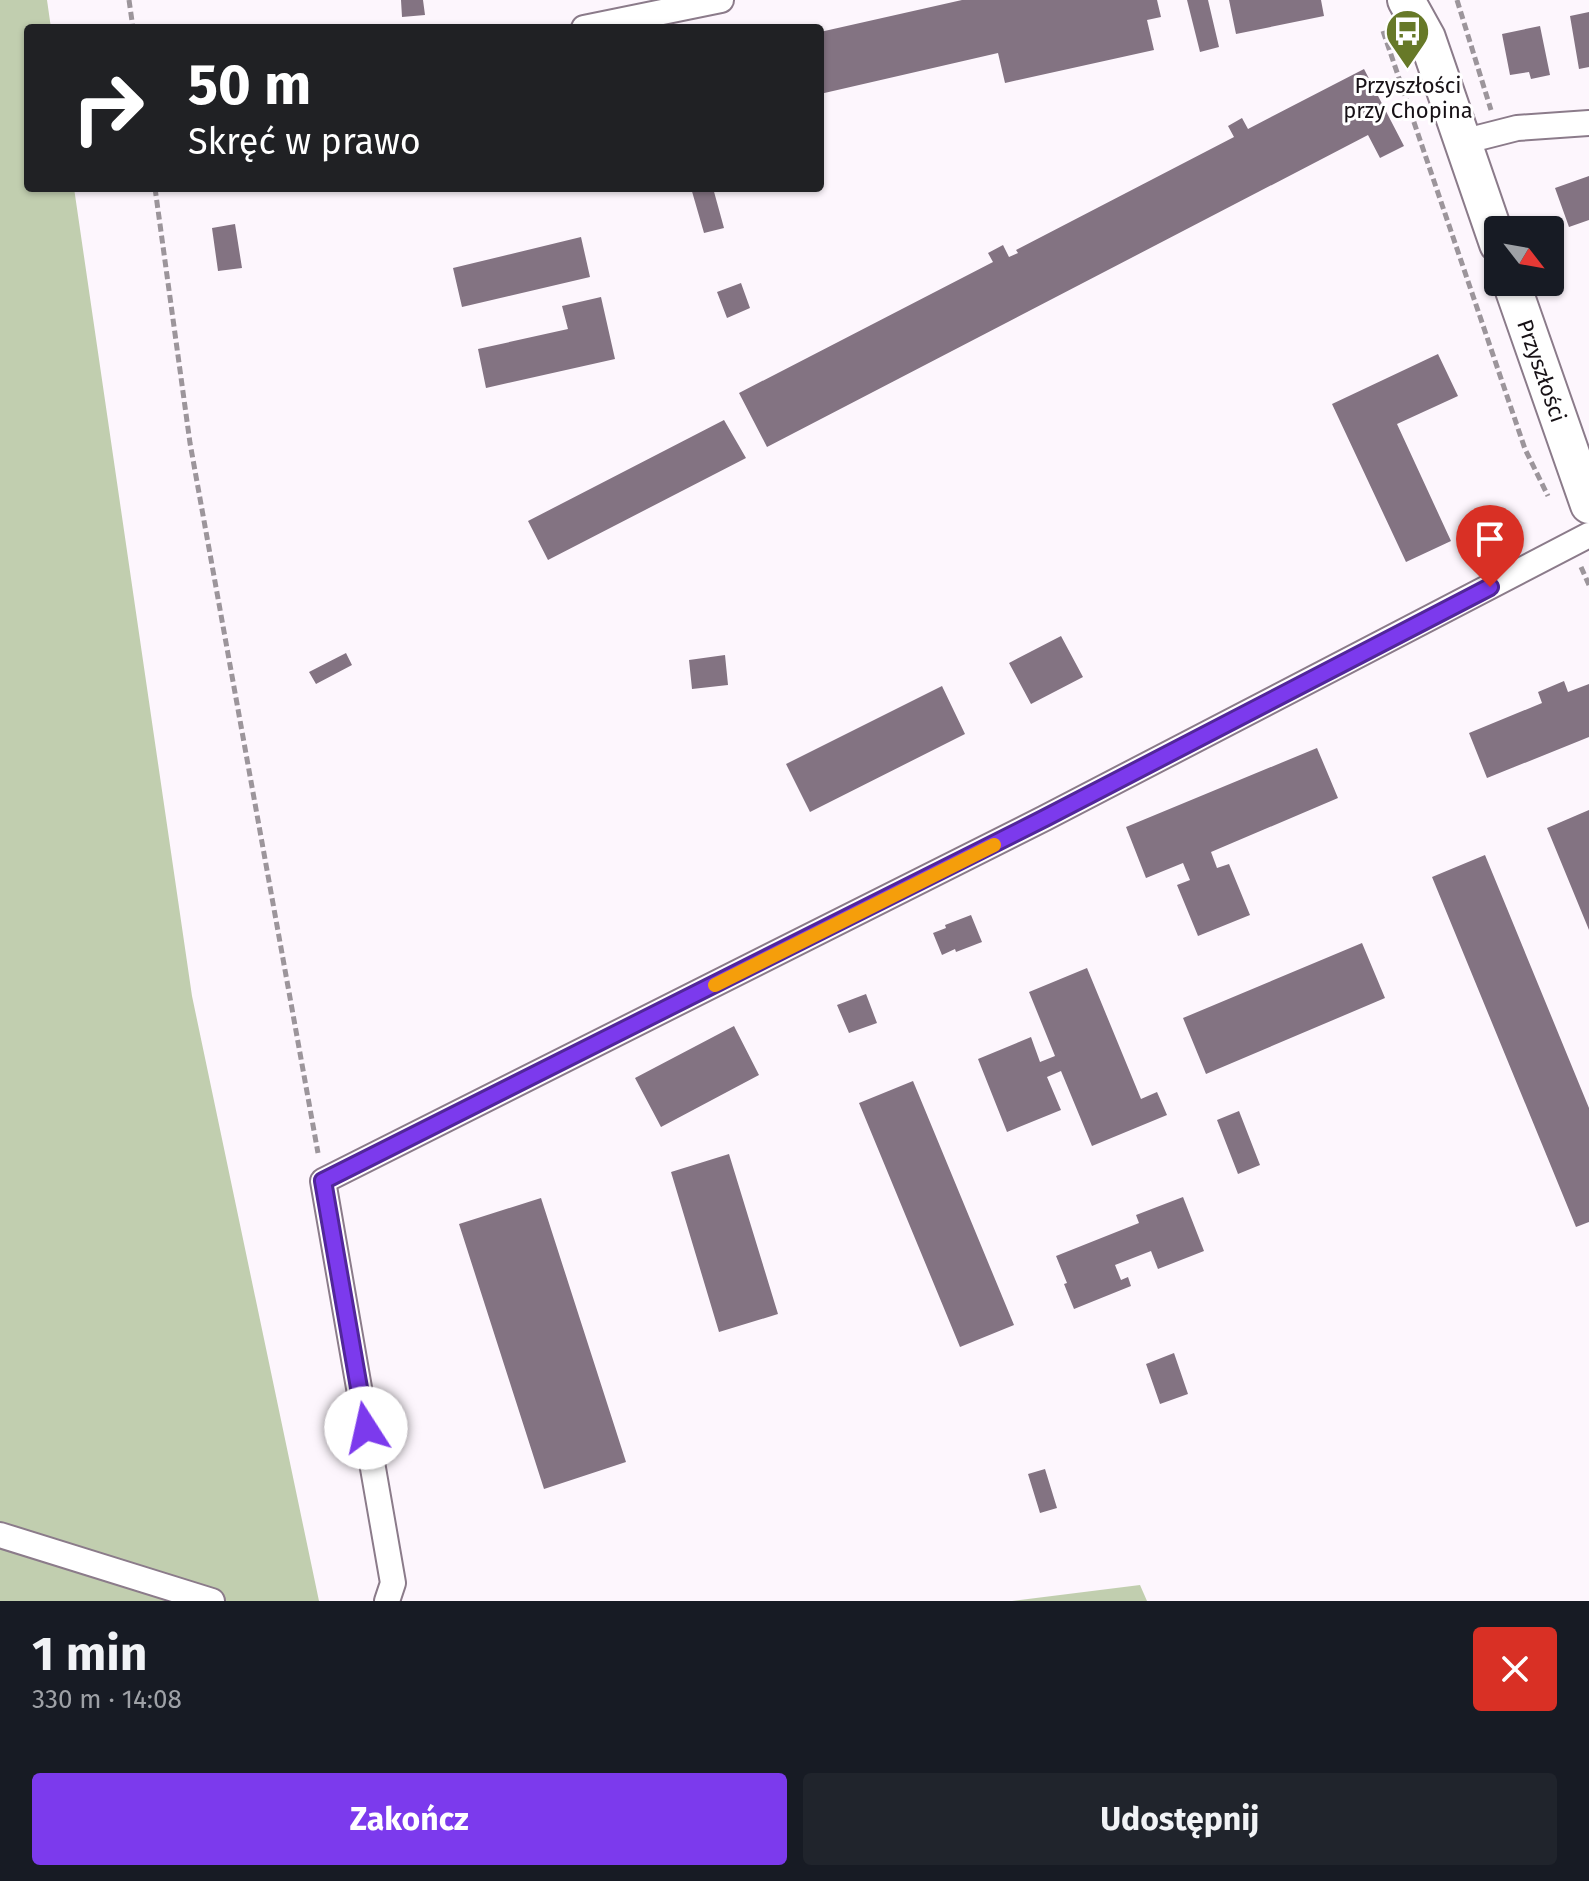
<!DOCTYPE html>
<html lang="pl">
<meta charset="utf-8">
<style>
:root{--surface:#171b24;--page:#20242c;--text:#f1f3f6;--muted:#9ea1a6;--accent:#7c3aed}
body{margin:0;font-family:"Fira Sans",sans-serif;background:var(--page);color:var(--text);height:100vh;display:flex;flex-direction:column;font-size:30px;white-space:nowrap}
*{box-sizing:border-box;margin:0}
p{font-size:26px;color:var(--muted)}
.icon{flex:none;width:44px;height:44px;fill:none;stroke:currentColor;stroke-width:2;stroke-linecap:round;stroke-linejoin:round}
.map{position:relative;height:1601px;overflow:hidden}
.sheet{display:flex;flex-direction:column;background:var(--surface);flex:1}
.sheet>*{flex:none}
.banner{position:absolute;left:24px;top:24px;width:800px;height:168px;border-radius:8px;box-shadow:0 2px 6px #0004;background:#202124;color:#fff;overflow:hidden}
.needle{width:52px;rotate:121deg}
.controls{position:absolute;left:1484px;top:216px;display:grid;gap:16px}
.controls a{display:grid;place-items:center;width:80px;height:80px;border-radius:8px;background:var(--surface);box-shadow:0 2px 6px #0004;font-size:40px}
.pin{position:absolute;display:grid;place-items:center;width:68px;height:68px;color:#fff;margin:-82px -34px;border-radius:50% 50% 50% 0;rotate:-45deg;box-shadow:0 0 8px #0007}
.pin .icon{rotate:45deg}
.me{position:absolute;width:88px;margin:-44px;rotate:350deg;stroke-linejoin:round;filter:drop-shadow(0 0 6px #0008)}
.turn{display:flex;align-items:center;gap:28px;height:168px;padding:0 32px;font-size:36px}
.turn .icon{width:104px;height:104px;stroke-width:2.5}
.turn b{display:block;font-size:56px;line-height:68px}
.round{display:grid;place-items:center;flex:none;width:84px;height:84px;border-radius:8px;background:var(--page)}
.overview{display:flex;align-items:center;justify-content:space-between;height:136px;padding:0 32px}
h1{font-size:48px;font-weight:700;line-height:60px}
.action{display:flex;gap:16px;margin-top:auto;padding:16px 32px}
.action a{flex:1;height:92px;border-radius:8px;background:var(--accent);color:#fff;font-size:32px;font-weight:700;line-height:92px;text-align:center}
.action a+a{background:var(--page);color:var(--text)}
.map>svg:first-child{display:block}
</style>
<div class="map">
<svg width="1589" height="1601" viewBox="0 0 1589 1601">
<rect width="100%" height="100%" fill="#fdf6fd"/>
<path fill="#c1ceaf" d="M0,0H47L51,28H28V188H74L192,996L319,1601H0Z
M1140,1585L1147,1601H1012Z"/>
<path fill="#837382" d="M401,0H423L425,15L402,17Z
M962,0H1157L1161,17L1147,20L1154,50L1005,83L998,53L820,94V32Z
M1187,0H1208L1219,47L1200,52Z
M1229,0H1321L1324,16L1236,34Z
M1589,12V67L1579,69L1570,16Z
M1540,26L1550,75L1531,79L1529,72L1510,75L1502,34Z
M1364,69L1404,146L1380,158L1368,135L767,447L739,393L993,262L988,253L1003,245L1009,257L1018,253L1016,250L1234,137L1228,126L1242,118L1248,129Z
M1589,176V220L1569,227L1555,188Z
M691,188H713L724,228L704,233Z
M235,224L242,268L218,271L212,228Z
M581,237L590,277L462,307L453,268Z
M741,283L750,308L727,318L717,292Z
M601,297L615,359L486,388L478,349L568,329L562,306Z
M1438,354L1458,396L1397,424L1451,541L1406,562L1332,404Z
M724,420L746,458L548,560L528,521Z
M1061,636L1083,677L1031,704L1009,663Z
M346,653L352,665L316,684L309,672Z
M725,655L728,685L692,689L689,660Z
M1564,681L1568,692L1589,684V737L1487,778L1469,733L1542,703L1538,692Z
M942,686L965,734L810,812L786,764Z
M1317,748L1338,798L1211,852L1217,868L1229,864L1250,915L1198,936L1177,885L1190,880L1183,863L1146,878L1126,827Z
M1589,810V930L1547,828Z
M1485,855L1589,1108V1222L1576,1227L1432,877Z
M971,915L982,942L956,952L955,949L942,955L933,933L946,928L945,925Z
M1362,943L1385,998L1206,1074L1183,1018Z
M1087,968L1141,1099L1157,1092L1167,1115L1092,1146L1061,1071L1047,1077L1061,1110L1007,1132L978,1059L1031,1037L1040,1062L1055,1056L1029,992Z
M866,994L877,1023L849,1033L837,1005Z
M734,1026L759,1075L661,1127L635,1078Z
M913,1081L1014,1325L960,1347L859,1103Z
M1239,1111L1260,1165L1238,1174L1217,1120Z
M729,1154L778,1314L719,1332L671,1172Z
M1183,1197L1204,1251L1158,1269L1151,1251L1115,1265L1121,1280L1128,1277L1131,1286L1074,1309L1064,1284L1067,1283L1056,1256L1139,1223L1136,1215Z
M541,1198L626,1462L544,1489L459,1224Z
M1174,1353L1188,1394L1160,1404L1146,1364Z
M1045,1469L1057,1508L1040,1513L1028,1474Z"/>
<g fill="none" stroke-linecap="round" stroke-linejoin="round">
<defs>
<path id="street" d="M584,28L721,0
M1462,142L1517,128L1589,123
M0,1535L212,1601
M387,1601L393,1583L323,1181L1045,818L1589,535"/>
<g id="secondary">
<path d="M1406,0L1427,38L1498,244"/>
<path id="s1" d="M1511,282L1589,505"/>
</g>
</defs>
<use href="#street" stroke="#8b7b8a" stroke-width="28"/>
<use href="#secondary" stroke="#8b7b8a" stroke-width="40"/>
<path stroke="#9c959b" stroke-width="5" stroke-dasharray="8 4" stroke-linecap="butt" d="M129,0L133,28
M1457,0L1491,110
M1383,31L1525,449L1548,496
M155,188L190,443L318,1153
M1581,567L1589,585"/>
<use href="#street" stroke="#fff" stroke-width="24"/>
<use href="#secondary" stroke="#fff" stroke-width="36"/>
</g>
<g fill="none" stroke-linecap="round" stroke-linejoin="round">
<defs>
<path id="route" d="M366,1428L323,1181L1045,818L1490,587"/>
</defs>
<use href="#route" stroke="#51269a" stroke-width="20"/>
<use href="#route" stroke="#7c3aed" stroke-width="14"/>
<path stroke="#f59e0b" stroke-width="14" d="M715,985L994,845"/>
</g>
<defs>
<symbol id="bus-pin" viewBox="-11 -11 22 30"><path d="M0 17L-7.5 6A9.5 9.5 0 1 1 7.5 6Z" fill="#677928" stroke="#fff"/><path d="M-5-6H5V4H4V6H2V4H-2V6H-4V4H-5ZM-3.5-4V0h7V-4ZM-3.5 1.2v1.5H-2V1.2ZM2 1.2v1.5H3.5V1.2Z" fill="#fff"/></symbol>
</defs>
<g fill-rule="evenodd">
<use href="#bus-pin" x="1382" y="6" width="51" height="69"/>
</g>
<g text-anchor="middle" stroke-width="6" stroke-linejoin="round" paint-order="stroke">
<g font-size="22" fill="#171116" stroke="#fff">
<text x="1408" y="93">Przyszłości<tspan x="1408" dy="25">przy Chopina</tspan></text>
</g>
<g font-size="22" fill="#171116" stroke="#fff">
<text dy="8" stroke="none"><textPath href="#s1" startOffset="94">Przyszłości</textPath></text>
</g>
</g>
</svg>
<div class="controls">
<a><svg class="needle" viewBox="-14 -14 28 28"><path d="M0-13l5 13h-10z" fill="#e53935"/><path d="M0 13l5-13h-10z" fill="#9ea1a6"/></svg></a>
</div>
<div class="pin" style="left:1490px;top:587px;background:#d93025"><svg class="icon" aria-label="arrive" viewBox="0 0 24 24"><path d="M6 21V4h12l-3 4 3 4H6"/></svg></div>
<svg class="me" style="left:366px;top:1428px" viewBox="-20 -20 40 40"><circle r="19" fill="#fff"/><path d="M0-13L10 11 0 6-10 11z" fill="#7c3aed"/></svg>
<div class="banner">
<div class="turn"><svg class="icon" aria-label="right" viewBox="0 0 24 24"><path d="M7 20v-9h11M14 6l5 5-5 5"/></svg><div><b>50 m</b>Skręć w prawo</div></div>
</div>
</div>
<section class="sheet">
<div class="overview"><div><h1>1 min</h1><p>330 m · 14:08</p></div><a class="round" style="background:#d93025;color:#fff"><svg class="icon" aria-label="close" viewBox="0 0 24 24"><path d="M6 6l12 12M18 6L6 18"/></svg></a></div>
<div class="action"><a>Zakończ</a><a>Udostępnij</a></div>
</section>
